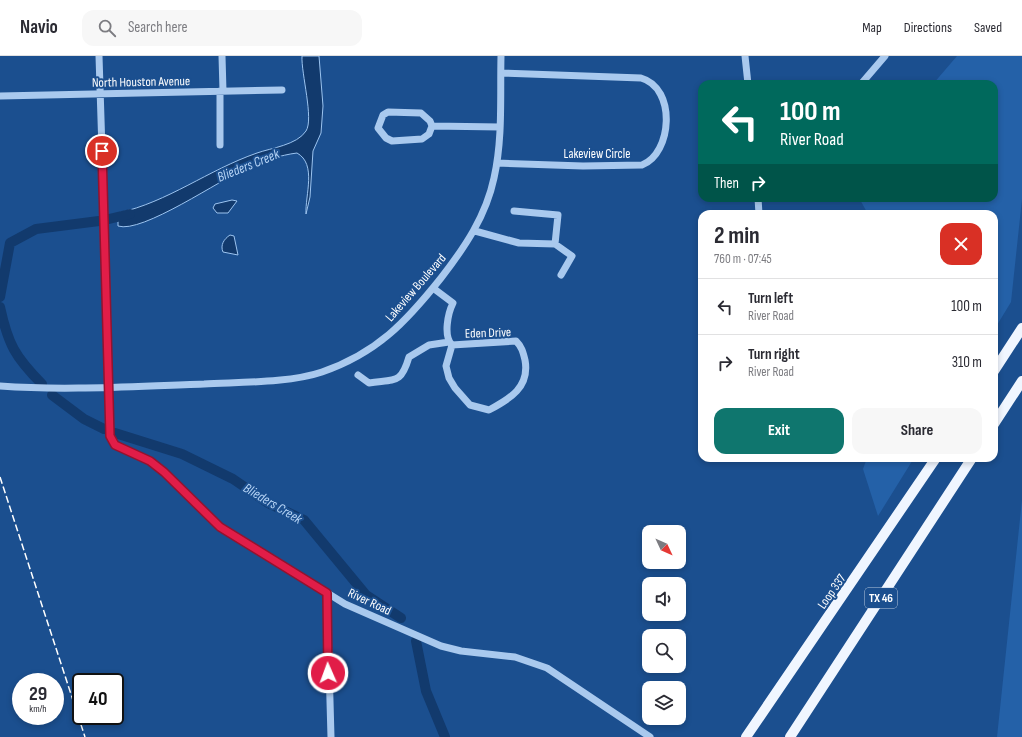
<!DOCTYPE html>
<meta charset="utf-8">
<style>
:root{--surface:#fff;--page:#f7f7f7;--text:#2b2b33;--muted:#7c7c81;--line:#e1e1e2;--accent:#0f766e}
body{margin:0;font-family:"Sofia Sans Condensed",sans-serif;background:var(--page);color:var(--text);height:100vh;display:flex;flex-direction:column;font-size:15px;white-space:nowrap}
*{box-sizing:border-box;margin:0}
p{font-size:13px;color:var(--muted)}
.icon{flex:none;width:22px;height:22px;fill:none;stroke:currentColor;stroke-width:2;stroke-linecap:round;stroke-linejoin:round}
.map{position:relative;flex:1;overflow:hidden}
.side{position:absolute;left:698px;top:154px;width:300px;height:252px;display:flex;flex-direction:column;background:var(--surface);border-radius:12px;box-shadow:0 2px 6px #0003}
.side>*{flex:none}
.guide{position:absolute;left:698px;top:24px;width:300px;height:122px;border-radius:12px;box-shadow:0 2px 6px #0003;background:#00695c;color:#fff;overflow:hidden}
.needle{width:26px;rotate:134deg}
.fabs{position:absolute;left:642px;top:469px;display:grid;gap:8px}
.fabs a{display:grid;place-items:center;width:44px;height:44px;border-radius:8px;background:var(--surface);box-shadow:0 2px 6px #0003;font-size:20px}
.speed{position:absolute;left:12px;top:617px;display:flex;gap:8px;font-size:20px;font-weight:700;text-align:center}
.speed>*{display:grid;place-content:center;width:52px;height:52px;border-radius:50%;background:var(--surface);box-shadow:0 2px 6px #0003;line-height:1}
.speed small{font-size:10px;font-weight:400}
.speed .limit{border:2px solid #111;border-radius:6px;background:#fff;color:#111}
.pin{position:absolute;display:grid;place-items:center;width:34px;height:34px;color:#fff;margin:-17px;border:2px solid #fff;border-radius:50%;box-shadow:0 1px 4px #0007}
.me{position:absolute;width:44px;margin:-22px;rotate:358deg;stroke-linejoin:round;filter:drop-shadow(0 0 3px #0008)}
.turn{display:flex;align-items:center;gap:14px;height:84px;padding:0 16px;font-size:18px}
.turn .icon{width:52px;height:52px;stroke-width:2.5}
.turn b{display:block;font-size:28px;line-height:34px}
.then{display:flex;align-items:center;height:38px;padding:0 16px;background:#0003;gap:8px;font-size:15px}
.round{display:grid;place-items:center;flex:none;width:42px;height:42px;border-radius:12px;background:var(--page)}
.summary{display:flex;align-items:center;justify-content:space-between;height:68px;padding:0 16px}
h1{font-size:24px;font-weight:700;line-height:30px}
.cta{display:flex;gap:8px;margin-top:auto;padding:8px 16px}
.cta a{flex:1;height:46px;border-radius:12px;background:var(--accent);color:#fff;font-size:16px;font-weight:700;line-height:46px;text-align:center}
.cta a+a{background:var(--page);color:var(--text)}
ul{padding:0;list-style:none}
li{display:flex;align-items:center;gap:12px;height:56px;padding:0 16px;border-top:1px solid var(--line)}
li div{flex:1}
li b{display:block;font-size:15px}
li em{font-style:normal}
header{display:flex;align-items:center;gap:24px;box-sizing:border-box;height:56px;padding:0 20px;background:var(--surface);border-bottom:1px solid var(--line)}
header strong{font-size:19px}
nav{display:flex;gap:22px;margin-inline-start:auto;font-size:14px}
.search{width:280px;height:36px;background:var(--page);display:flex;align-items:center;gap:10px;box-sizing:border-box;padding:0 14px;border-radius:12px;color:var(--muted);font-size:15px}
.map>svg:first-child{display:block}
</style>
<header>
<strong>Navio</strong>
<div class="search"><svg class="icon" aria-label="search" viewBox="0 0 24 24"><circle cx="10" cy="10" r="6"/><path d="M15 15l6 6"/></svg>Search here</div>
<nav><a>Map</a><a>Directions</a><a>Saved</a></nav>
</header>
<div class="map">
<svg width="1022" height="681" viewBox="0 0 1022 681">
<rect width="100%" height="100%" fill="#1b4f8f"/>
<path fill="#2461a8" d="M957,0H1022V143L1011,246L994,274V158H868L859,142H994V28H933Z
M867,402H914L878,460L863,413Z
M1022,444V681H997Z"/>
<path fill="#123a6d" stroke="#9cc4f0" d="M302,0H319L323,50L321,77L313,95L310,141L306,158C305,139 317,108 297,97C281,99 262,105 247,112C221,123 142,178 118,170V157C168,146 208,114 257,97C271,92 297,89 306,75C314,63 301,17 302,0Z
M232,144L237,145L228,157H217L213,152L215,148Z
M230,179L234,180L238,199L223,196C220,189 224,183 230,179Z"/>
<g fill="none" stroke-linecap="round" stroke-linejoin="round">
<path stroke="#123a6d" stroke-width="10" d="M109,163L130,158
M0,241L10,187L36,173L99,165
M0,251C8,288 15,301 42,328
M52,339L84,363L104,373
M115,377L182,398L233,423L268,447L304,464L366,539L401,562
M416,585L426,635L445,681"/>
<path stroke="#a9c9ee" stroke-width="7" d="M99,0L108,283L110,380L115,389L150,405L164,416L221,471L345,548L441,590L461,595L515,601L547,612L650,681
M222,0L223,35
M745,0L748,28
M861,28L885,0
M220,35V89
M0,40L282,34
M432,70L429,78L422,83L392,85L386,82L378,72L383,59L388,56L421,57L430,65L432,70L500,71
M497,107L583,110L642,109C672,98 677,32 641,22L501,17
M758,142L759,158
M514,155L558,159L555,188
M475,175L519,187L555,188L572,200L561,219
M433,232L453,247C448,257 443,280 452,289L516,285C522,291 523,296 525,304C530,331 510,343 489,354L470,349L455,332L449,322L446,310L452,289
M358,319L369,327C396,323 401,328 409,301L429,289L449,286
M0,330C68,335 136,330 204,328C239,326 290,327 322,316C377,297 406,266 441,222C465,191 486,160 494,122C503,82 500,40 501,0
M327,537L331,681"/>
<path stroke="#f0f6ff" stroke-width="10" d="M994,315L1022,272
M994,368L1022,325
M746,681L936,402
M790,681L972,402"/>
<path stroke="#fff" stroke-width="1.5" stroke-dasharray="7 3" stroke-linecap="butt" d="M0,421L85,681"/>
</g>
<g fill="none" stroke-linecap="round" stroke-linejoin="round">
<defs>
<path id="route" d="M102,95L110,380L115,389L150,405L164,416L220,471L327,537L328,617"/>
</defs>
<use href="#route" stroke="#92132f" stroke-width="10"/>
<use href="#route" stroke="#e11d48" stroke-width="7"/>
</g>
<g text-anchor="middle" stroke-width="4" stroke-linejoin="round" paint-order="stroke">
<rect fill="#1b4f8f" stroke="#bbcadd" stroke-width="1" x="865" y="532" width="32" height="20" rx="3"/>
<g font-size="12" font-weight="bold" fill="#fff">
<text x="881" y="546">TX 46</text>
</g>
<g font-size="13" fill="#fff" stroke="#1b4f8f">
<text transform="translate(141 25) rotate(-1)" y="5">North Houston Avenue</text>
<text x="597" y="102">Lakeview Circle</text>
<text transform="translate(415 231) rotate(-49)" y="5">Lakeview Boulevard</text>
<text transform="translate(488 276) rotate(-2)" y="5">Eden Drive</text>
<text transform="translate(831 535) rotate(-55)" y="5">Loop 337</text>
<text transform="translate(370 545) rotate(25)" y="5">River Road</text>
</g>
<g font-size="14" font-style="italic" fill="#b5d3f5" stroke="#1b4f8f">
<text transform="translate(248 109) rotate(-22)" y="5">Blieders Creek</text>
<text transform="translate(273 447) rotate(31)" y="5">Blieders Creek</text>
</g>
</g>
</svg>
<div class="fabs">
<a><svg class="needle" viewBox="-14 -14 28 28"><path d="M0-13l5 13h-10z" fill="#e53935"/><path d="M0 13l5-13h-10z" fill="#7c7c81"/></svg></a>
<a><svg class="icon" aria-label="sound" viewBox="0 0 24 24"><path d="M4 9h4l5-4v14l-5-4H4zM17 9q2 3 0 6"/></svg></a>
<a><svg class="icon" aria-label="search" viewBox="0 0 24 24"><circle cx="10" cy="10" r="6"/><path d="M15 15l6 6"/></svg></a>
<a><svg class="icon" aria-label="layers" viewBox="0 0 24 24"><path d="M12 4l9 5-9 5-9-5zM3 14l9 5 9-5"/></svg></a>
</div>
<div class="speed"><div>29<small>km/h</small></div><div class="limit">40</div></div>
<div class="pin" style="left:102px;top:95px;background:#d93025"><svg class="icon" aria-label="arrive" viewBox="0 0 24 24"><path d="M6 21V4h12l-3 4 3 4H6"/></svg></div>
<svg class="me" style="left:328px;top:617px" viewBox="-20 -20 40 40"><circle r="17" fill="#e11d48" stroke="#fff" stroke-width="3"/><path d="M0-11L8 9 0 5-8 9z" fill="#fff"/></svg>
<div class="guide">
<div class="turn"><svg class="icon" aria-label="left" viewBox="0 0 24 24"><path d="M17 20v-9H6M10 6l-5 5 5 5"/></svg><div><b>100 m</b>River Road</div></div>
<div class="then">Then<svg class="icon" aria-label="right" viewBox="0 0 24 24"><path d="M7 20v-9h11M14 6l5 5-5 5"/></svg></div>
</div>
<section class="side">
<div class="summary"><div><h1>2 min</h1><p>760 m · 07:45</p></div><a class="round" style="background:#d93025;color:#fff"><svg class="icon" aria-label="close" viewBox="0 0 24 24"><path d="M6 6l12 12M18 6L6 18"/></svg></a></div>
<ul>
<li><svg class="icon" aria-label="left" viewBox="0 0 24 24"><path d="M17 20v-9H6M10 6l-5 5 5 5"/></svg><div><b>Turn left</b><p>River Road</p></div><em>100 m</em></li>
<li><svg class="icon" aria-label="right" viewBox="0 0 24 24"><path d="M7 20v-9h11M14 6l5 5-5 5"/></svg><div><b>Turn right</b><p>River Road</p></div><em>310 m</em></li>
</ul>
<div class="cta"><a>Exit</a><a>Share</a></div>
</section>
</div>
